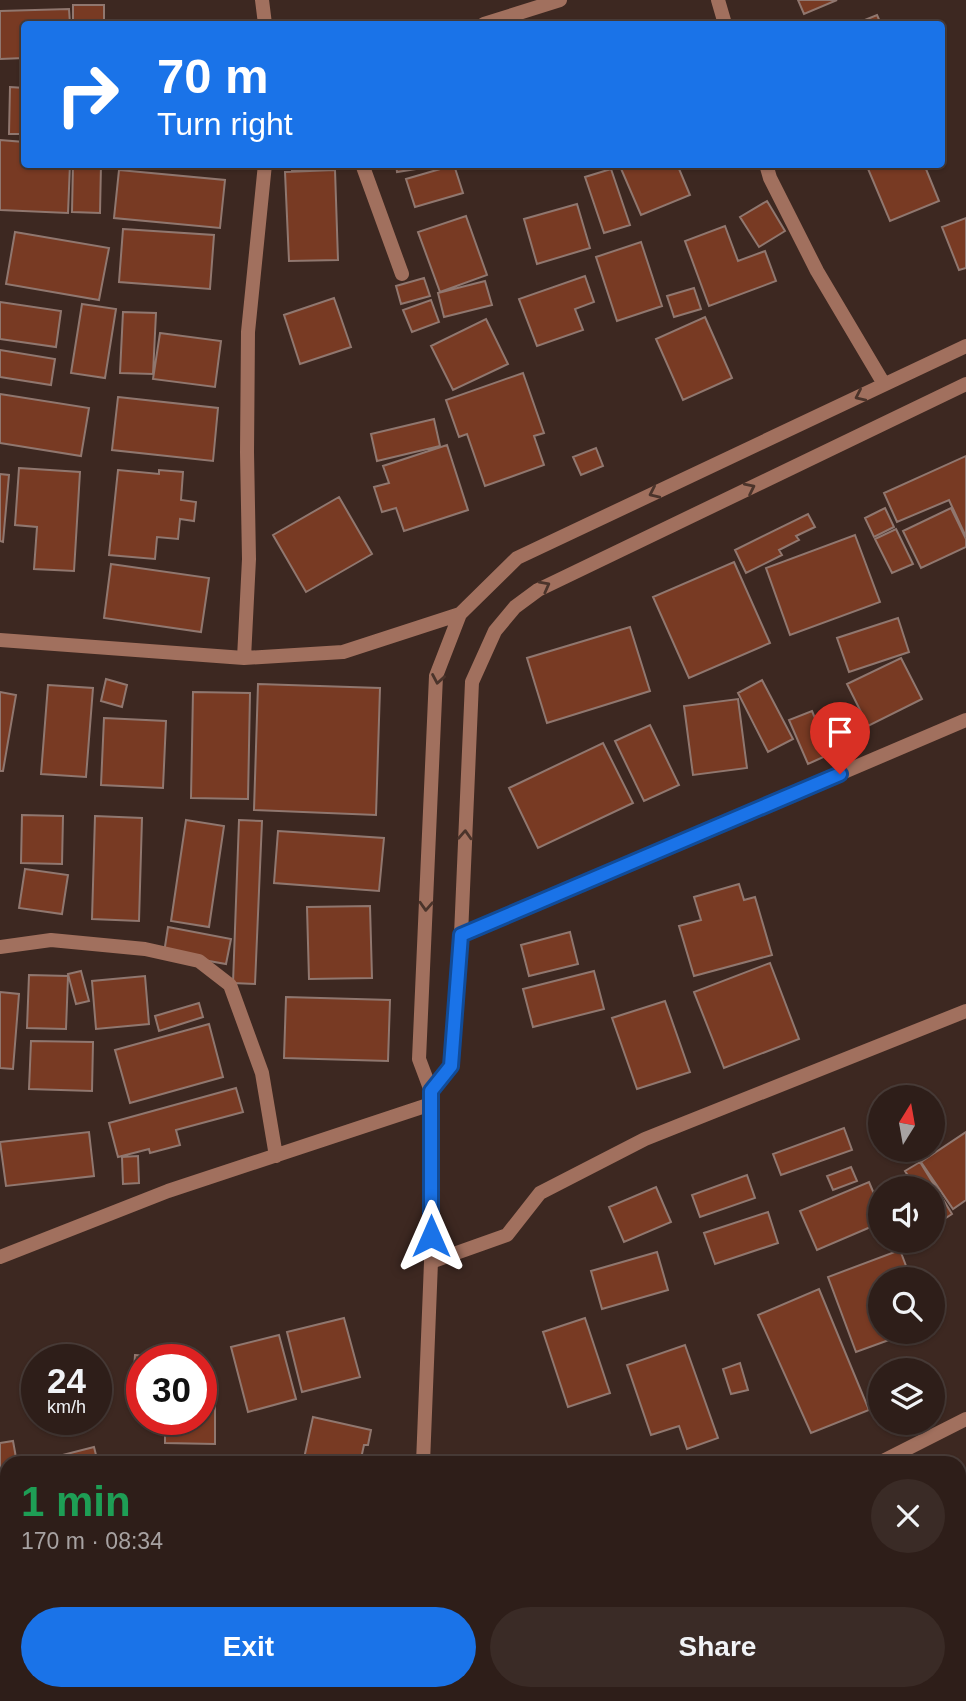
<!DOCTYPE html>
<meta charset="utf-8">
<style>
:root{--surface:#2e1e19;--page:#3a2b26;--text:#f1f3f6;--muted:#a7a2a2;--line:#493c38;--accent:#1a73e8}
body{margin:0;font-family:Arial,sans-serif;background:var(--page);color:var(--text);height:100vh;display:flex;flex-direction:column;font-size:26px;white-space:nowrap}
*{box-sizing:border-box;margin:0}
p{font-size:23px;color:var(--muted)}
.icon{flex:none;width:38px;height:38px;fill:none;stroke:currentColor;stroke-width:2;stroke-linecap:round;stroke-linejoin:round}
.map{position:relative;flex:1;overflow:hidden}
.drawer{position:absolute;left:0px;top:1456px;width:966px;height:245px;display:flex;flex-direction:column;background:var(--surface);border-radius:21px 21px 0 0;box-shadow:0 2px 5px #0004,0 0 0 2px var(--line)}
.drawer>*{flex:none}
.guide{position:absolute;left:21px;top:21px;width:924px;height:147px;border-radius:7px;box-shadow:0 2px 5px #0004,0 0 0 2px var(--line);background:#1a73e8;color:#fff;overflow:hidden}
.needle{width:46px;rotate:11deg}
.fabs{position:absolute;left:868px;top:1085px;display:grid;gap:14px}
.fabs a{display:grid;place-items:center;width:77px;height:77px;border-radius:50%;background:var(--surface);box-shadow:0 2px 5px #0004,0 0 0 2px var(--line);font-size:35px}
.speed{position:absolute;left:21px;top:1344px;display:flex;gap:14px;font-size:35px;font-weight:700;text-align:center}
.speed>*{display:grid;place-content:center;width:91px;height:91px;border-radius:50%;background:var(--surface);box-shadow:0 2px 5px #0004,0 0 0 2px var(--line);line-height:1}
.speed small{font-size:18px;font-weight:400}
.speed .limit{border:10px solid #d22;background:#fff;color:#111}
.pin{position:absolute;display:grid;place-items:center;width:60px;height:60px;color:#fff;margin:-72px -30px;border-radius:50% 50% 50% 0;rotate:-45deg;box-shadow:0 0 7px #0007}
.pin .icon{rotate:45deg}
.me{position:absolute;width:77px;margin:-38px;rotate:0deg;stroke-linejoin:round;filter:drop-shadow(0 0 5px #0008)}
.turn{display:flex;align-items:center;gap:24px;height:147px;padding:0 21px;font-size:32px}
.turn .icon{width:91px;height:91px;stroke-width:2.5}
.turn b{display:block;font-size:49px;line-height:60px}
.round{display:grid;place-items:center;flex:none;width:74px;height:74px;border-radius:37px;background:var(--page)}
.summary{display:flex;align-items:center;justify-content:space-between;height:119px;padding:0 21px}
h1{font-size:42px;font-weight:700;line-height:52px;color:#1e9e55}
.cta{display:flex;gap:14px;margin-top:auto;padding:14px 21px}
.cta a{flex:1;height:80px;border-radius:42px;background:var(--accent);color:#fff;font-size:28px;font-weight:700;line-height:80px;text-align:center}
.cta a+a{background:var(--page);color:var(--text)}
.map>svg:first-child{display:block}
</style>
<div class="map">
<svg width="966" height="1701" viewBox="0 0 966 1701">
<rect width="100%" height="100%" fill="#3d2821"/>
<path fill="#783a23" stroke="#90776f" stroke-width="2" d="M798,0H837L804,14Z
M73,5H104V24H73Z
M69,9L70,24H24V58L0,59V11Z
M877,15L881,24H855Z
M10,87L24,88V134H9Z
M0,140L24,142V164H70L68,213L0,210Z
M73,164H101L100,213L72,212Z
M292,164H310V169L292,170Z
M396,164H447L397,172Z
M619,164H677L690,195L641,215Z
M866,164H924L939,201L890,221Z
M454,165L463,193L415,207L406,179Z
M611,169L630,225L604,233L585,177Z
M119,170L225,180L220,228L114,218Z
M335,170L338,260L289,261L285,172Z
M767,201L785,231L759,247L740,217Z
M577,204L590,248L537,264L524,219Z
M466,216L487,275L440,292L418,232Z
M966,218V268L959,270L942,227Z
M725,226L738,261L765,251L776,281L709,306L685,241Z
M123,229L214,235L210,289L119,282Z
M15,232L109,248L99,300L6,284Z
M641,242L662,306L617,321L596,257Z
M585,276L594,302L575,309L583,330L537,346L519,299Z
M424,278L430,296L401,304L396,286Z
M485,281L492,305L444,317L438,293Z
M694,288L701,309L674,317L667,296Z
M334,298L351,347L300,364L284,315Z
M431,300L439,322L412,332L403,310Z
M0,302L61,311L56,347L0,339Z
M82,304L116,309L105,378L71,373Z
M123,312L156,313L153,374L120,373Z
M705,317L732,378L683,400L656,339Z
M486,319L508,364L453,390L431,346Z
M160,333L221,341L215,387L153,379Z
M0,350L55,359L51,385L0,377Z
M523,373L544,433L534,436L544,465L485,486L467,434L459,437L446,400Z
M0,394L89,408L81,456L0,443Z
M118,397L218,408L213,461L112,450Z
M434,419L440,446L377,461L371,434Z
M447,445L468,510L404,531L396,508L382,512L374,487L389,483L383,466Z
M596,448L603,466L581,475L573,457Z
M966,456V537L949,500L897,522L884,493Z
M19,468L80,472L74,571L34,569L37,527L15,525Z
M118,470L159,474V470L183,472L181,500L196,502L194,521L180,519L178,539L157,537L155,559L109,555Z
M0,474L9,475L3,542L0,541Z
M339,497L372,554L306,592L273,535Z
M885,508L894,527L874,537L865,518Z
M951,508L966,539V547L921,568L903,531Z
M808,514L815,527L796,536L799,540L779,550L782,555L746,573L735,550Z
M896,529L913,564L892,573L875,539Z
M855,535L880,602L790,635L766,568Z
M734,562L770,643L689,678L653,597Z
M111,564L209,578L201,632L104,618Z
M898,618L909,652L849,672L837,638Z
M630,627L650,691L547,723L527,658Z
M901,658L922,699L868,726L847,684Z
M106,679L127,685L122,707L101,701Z
M762,680L793,739L768,752L738,693Z
M258,684L380,688L376,815L254,810Z
M48,685L93,688L86,777L41,774Z
M0,692L16,695L3,771H0Z
M193,692L250,693L248,799L191,798Z
M738,699L747,768L693,775L684,706Z
M812,711L830,754L808,764L789,720Z
M104,718L166,721L163,788L101,785Z
M650,725L679,785L644,801L615,741Z
M603,743L633,803L538,848L509,788Z
M22,815L63,816L62,864L21,863Z
M95,816L142,818L139,921L92,919Z
M186,820L224,826L209,927L171,921Z
M239,820L262,821L255,984L233,983Z
M278,831L384,838L379,891L274,883Z
M25,869L68,875L62,914L19,908Z
M739,884L744,900L755,897L772,955L694,976L679,926L701,920L694,897Z
M370,906L372,978L309,979L307,907Z
M168,927L231,939L226,964L164,953Z
M570,932L578,964L529,976L521,945Z
M770,963L799,1039L724,1068L694,992Z
M81,971L89,1001L76,1004L68,974Z
M594,971L604,1009L533,1027L523,989Z
M29,975L68,976L66,1029L27,1028Z
M145,976L149,1024L96,1029L92,981Z
M0,992L19,994L13,1069L0,1068Z
M286,997L390,1000L388,1061L284,1058Z
M665,1001L690,1072L637,1089L612,1018Z
M199,1003L203,1017L159,1031L155,1016Z
M209,1024L223,1077L130,1103L115,1050Z
M31,1041L93,1042L92,1091L29,1089Z
M236,1088L243,1112L176,1130L180,1145L150,1153L149,1149L118,1157L109,1123Z
M844,1128L852,1150L781,1175L773,1154Z
M89,1132L94,1176L6,1186L0,1142Z
M966,1132V1200L953,1209L921,1162Z
M138,1156L139,1183L123,1184L122,1157Z
M920,1162L952,1214L938,1223L933,1215V1188H916L905,1171Z
M851,1167L857,1181L833,1190L827,1176Z
M747,1175L755,1198L700,1217L692,1195Z
M869,1182L880,1208V1223L817,1250L800,1211Z
M656,1187L671,1222L624,1242L609,1207Z
M768,1212L778,1243L715,1264L704,1233Z
M900,1250L911,1279H880V1332H911L856,1352L828,1277Z
M657,1252L668,1290L602,1309L591,1271Z
M819,1289L869,1410L811,1433L758,1315Z
M344,1318L360,1377L302,1392L287,1332Z
M585,1318L610,1393L568,1407L543,1332Z
M279,1335L296,1399L248,1412L231,1347Z
M685,1345L718,1438L687,1449L679,1426L651,1435L627,1365Z
M135,1355L158,1357V1360H142V1387L133,1386Z
M740,1363L748,1390L731,1394L723,1369Z
M201,1379H215V1444L165,1443V1419H201Z
M313,1417L371,1430L368,1445H364L360,1463H303Z
M13,1441L17,1463H7V1474L0,1476V1443Z
M94,1447L98,1463H39V1461Z
M7,1481V1600H5L0,1583V1483Z
M966,1510V1583L959,1571V1514Z
M959,1585L966,1597V1603L959,1607Z
M966,1617V1654L959,1639V1621Z
M0,1669L7,1681V1694H15L20,1701H0Z
M42,1694H95L98,1701H45Z
M107,1694H157L159,1701H109Z
M163,1694H198L164,1700Z
M232,1694H281L280,1701H231Z
M315,1694L348,1698L347,1701H314Z
M506,1694H590V1701H505Z
M655,1694H749L750,1701H657Z
M833,1694H857L858,1697L848,1701H836Z
M868,1694H946L950,1701H872Z"/>
<g fill="none" stroke-linecap="round" stroke-linejoin="round">
<path stroke="#a1705e" stroke-width="14" d="M262,0L265,24
M718,0L725,24
M484,24L560,0
M362,164L402,274
M766,164L770,178L817,271L884,384
M0,640L244,658L343,652L460,614
M244,658L249,559L247,452L248,332L265,164
M461,935L966,720
M0,947L51,940L145,949L199,961L230,985L262,1073L276,1156
M431,1091L451,1066L461,935L472,682L495,631L515,607L538,590L966,384
M0,1257L168,1191L431,1104
M431,1262L507,1235L540,1193L645,1139L966,1011
M423,1463L431,1262V1091L419,1059L436,676L460,614L517,558L966,346
M879,1463L966,1419
M0,1626L7,1623
M415,1701V1694"/>
</g>
<defs><path id="oneway-chevron" d="M-2-3.5L2.5 0L-2 3.5" fill="none" stroke-width="1.6" stroke-linecap="round" stroke-linejoin="round" transform="scale(1.75)"/></defs>
<g stroke="#4b342b">
<use href="#oneway-chevron" transform="translate(860 396) rotate(155)"/>
<use href="#oneway-chevron" transform="translate(750 488) rotate(-26)"/>
<use href="#oneway-chevron" transform="translate(654 493) rotate(155)"/>
<use href="#oneway-chevron" transform="translate(545 586) rotate(-28)"/>
<use href="#oneway-chevron" transform="translate(438 679) rotate(100)"/>
<use href="#oneway-chevron" transform="translate(465 835) rotate(-87)"/>
<use href="#oneway-chevron" transform="translate(426 906) rotate(93)"/>
</g>
<g fill="none" stroke-linecap="round" stroke-linejoin="round">
<defs>
<path id="route" d="M431,1236V1091L451,1066L461,935L840,774"/>
</defs>
<use href="#route" stroke="#114b97" stroke-width="18"/>
<use href="#route" stroke="#1a73e8" stroke-width="12"/>
</g>
</svg>
<div class="fabs">
<a><svg class="needle" viewBox="-14 -14 28 28"><path d="M0-13l5 13h-10z" fill="#e53935"/><path d="M0 13l5-13h-10z" fill="#a7a2a2"/></svg></a>
<a><svg class="icon" aria-label="sound" viewBox="0 0 24 24"><path d="M4 9h4l5-4v14l-5-4H4zM17 9q2 3 0 6"/></svg></a>
<a><svg class="icon" aria-label="search" viewBox="0 0 24 24"><circle cx="10" cy="10" r="6"/><path d="M15 15l6 6"/></svg></a>
<a><svg class="icon" aria-label="layers" viewBox="0 0 24 24"><path d="M12 4l9 5-9 5-9-5zM3 14l9 5 9-5"/></svg></a>
</div>
<div class="speed"><div>24<small>km/h</small></div><div class="limit">30</div></div>
<div class="pin" style="left:840px;top:774px;background:#d93025"><svg class="icon" aria-label="arrive" viewBox="0 0 24 24"><path d="M6 21V4h12l-3 4 3 4H6"/></svg></div>
<svg class="me" style="left:431px;top:1236px" viewBox="-20 -20 40 40"><path d="M0-17L14 15 0 8-14 15z" fill="#1a73e8" stroke="#fff" stroke-width="4"/></svg>
<div class="guide">
<div class="turn"><svg class="icon" aria-label="right" viewBox="0 0 24 24"><path d="M7 20v-9h11M14 6l5 5-5 5"/></svg><div><b>70 m</b>Turn right</div></div>
</div>
<section class="drawer">
<div class="summary"><div><h1>1 min</h1><p>170 m · 08:34</p></div><a class="round"><svg class="icon" aria-label="close" viewBox="0 0 24 24"><path d="M6 6l12 12M18 6L6 18"/></svg></a></div>
<div class="cta"><a>Exit</a><a>Share</a></div>
</section>
</div>
